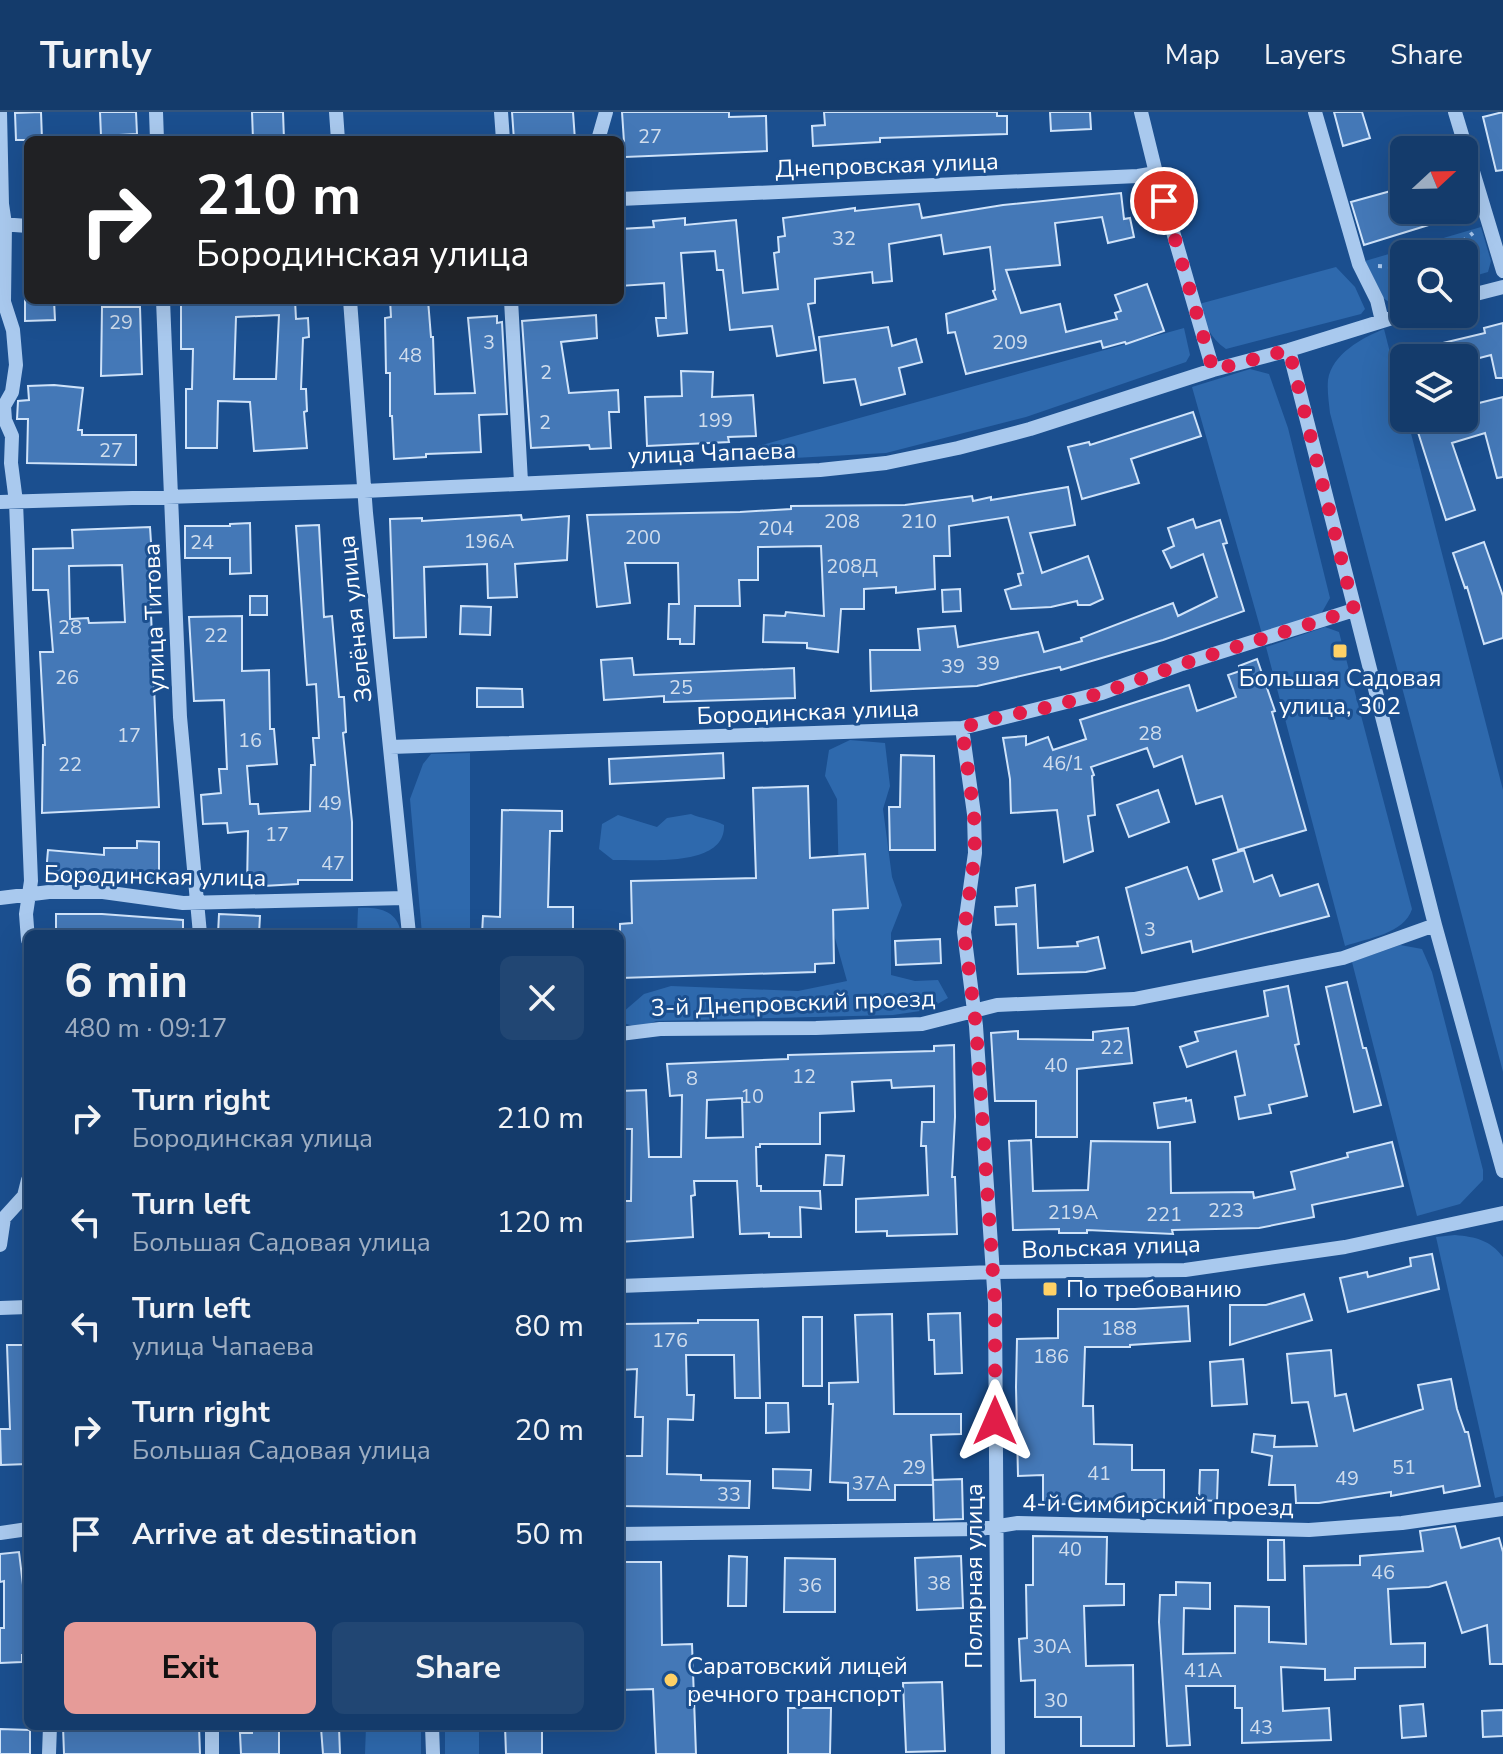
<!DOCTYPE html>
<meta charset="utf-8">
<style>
:root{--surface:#143b6b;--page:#214673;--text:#f1f3f6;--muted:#9dadc1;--line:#33557e;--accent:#e69b98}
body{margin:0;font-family:"Nunito Sans",sans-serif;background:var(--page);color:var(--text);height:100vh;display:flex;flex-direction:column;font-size:30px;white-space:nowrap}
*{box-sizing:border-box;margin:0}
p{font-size:26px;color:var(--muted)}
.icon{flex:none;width:44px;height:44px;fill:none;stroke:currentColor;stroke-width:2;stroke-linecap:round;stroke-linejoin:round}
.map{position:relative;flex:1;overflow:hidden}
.side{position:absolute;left:24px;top:818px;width:600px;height:800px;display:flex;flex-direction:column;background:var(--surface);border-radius:12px;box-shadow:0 8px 32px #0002,0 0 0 2px var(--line)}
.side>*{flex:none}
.top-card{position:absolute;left:24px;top:24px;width:600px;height:168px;border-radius:12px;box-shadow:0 8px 32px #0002,0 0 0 2px var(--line);background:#202124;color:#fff;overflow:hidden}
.needle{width:52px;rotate:68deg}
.tools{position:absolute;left:1390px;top:24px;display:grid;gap:16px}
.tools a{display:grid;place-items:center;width:88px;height:88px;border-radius:12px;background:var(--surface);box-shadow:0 8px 32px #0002,0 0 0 2px var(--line);font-size:40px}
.pin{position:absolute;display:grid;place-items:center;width:68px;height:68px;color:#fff;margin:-34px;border:4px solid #fff;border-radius:50%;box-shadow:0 2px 8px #0007}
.me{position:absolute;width:88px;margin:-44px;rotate:0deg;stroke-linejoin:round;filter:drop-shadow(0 0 6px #0008)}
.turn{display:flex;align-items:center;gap:28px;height:168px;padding:0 40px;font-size:36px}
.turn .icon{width:104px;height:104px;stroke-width:2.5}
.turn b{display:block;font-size:56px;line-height:68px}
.round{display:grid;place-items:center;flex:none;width:84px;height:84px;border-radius:12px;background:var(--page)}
.headline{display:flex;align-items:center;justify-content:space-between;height:136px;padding:0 40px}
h1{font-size:48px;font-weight:700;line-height:60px}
.primary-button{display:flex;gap:16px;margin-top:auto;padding:16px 40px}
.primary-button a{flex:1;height:92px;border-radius:12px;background:var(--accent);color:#111;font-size:32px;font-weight:700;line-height:92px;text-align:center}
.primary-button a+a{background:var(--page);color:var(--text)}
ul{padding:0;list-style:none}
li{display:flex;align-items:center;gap:24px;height:104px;padding:0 40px}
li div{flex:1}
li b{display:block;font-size:30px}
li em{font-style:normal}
header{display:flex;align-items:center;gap:48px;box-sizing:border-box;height:112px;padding:0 40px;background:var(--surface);border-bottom:2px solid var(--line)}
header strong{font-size:38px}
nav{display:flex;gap:44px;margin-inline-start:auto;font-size:28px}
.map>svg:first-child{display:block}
</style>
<header>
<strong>Turnly</strong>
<nav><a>Map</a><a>Layers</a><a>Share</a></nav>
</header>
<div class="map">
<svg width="1503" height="1642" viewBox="0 0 1503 1642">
<rect width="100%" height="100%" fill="#1b4f8f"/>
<path fill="#2e69ad" d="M1481,115L1491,149L1488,160L1464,167V142H1404V185L1389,190L1383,186L1365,149Z
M1336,155L1355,175L1365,197L1361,202L1226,237C1210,226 1204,211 1199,192Z
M1184,216L1190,243L1186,250L1026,305L886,341L759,348L758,334Z
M1384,217L1404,296V306H1407L1503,678V960L1330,301C1329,291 1327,279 1328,268C1332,242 1362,226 1384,217Z
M1250,257L1269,262L1288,316L1330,486L1321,502L1262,522L1192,275Z
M1325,515L1339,520L1412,797C1404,822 1368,826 1345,834L1266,535Z
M850,628L885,631L890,674L883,697L892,765L902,793L891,821V863L915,869L938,868L948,886L927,898L893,903L656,909L640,916L620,910L622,901L644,882L671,874L798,879L847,869L833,819L821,809L839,775L837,687L825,664L829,638Z
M470,641V822H422L410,687L423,652L431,642Z
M691,702C702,707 713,707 724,713C726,757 643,747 613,748L599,737L602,712L618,703L657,715L667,706Z
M358,796C378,795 398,798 401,822H357Z
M1400,833L1422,837L1432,860L1483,1058V1068L1460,1092L1417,1104L1352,850Z
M1455,1123C1476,1125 1490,1128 1503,1145V1384L1495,1386L1436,1125Z
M366,1614H421V1642H365Z
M445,1614H479V1642H445Z"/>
<path fill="#4478b7" stroke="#cfe3fa" stroke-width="2" fill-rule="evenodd" d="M41,0L42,28H16L15,1Z
M100,0H136L137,22L101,24Z
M252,0H283L284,28H253Z
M512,0H573L575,28H514Z
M622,0H729V5L766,4L767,39L625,45Z
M824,0H997V4H1007V22L880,26V30L813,34L812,14L825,13Z
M1050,0H1090L1091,17L1051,19Z
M1334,0H1362L1370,26L1343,34Z
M1503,0V58L1496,59L1483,5Z
M1398,77L1404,98H1460L1461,103L1364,133L1351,90Z
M1121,81L1124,107L1130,106L1134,125L1108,131L1102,105L1055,111L1060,153L1006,158L1021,201L1060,192L1066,220L1117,207L1115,201L1121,199L1115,183L1147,172L1164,219L1126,232L1125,230L1103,236L1101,229L966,262L955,220L948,221L946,202L996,187L993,179L995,178L990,135L944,142L941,123L889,132L892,169L873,171L872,160L815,167V191L808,192L816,238L777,244L772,214L730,218L723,158H717L715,139L681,141L687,221L658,224L656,206H666L664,171L620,174V117L654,115L653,109L685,106V113L736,108L743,181L778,177L774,141L779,140L778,125L785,124L783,106L855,96V99L919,92L922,106L1003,93Z
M25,188H54L55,208L25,209Z
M181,188H295L296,207L308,206L309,225L303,226L301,277H306L307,299L304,300L307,336L254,339L250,290L218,289L217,336H186V277H192L193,237H181ZM279,203L276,267H234L236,205Z
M390,188H428L431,225H433L435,282L475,281L468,206L497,204V211L502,210L507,302L479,303L481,340L426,342V345L394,347L392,304H390V261H386L385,206L391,205Z
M102,195H140L142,262L101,264Z
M596,203L597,226L561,230L569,281L618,278L619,300H609L611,336L590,337L589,333L531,336L522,209Z
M1503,211V266H1496L1491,243L1464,250V246H1409V239L1485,221L1484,216Z
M888,215L892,234L916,227L922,250L899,256L905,282L861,293L855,267L824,271L819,225Z
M681,259L713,260L712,285L753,283L756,324L728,325L729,330L647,334L645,285L682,284Z
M1471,259L1479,291L1503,285V365L1497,366L1485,321L1452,331L1475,398L1446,408L1416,314L1442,306H1464V260Z
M54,273L83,276L78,318H82V323H136V353L27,351L28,307H17L18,289L29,288L28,274Z
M1193,300L1201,324L1131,347L1139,371L1082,387L1068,335L1089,330L1090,333Z
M1068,375L1075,413L1030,421L1042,461L1088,444L1103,487L1090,493H1078L1077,489L1051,495L1011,497L1005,478L1021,473L1018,462L1023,461L1008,405L949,414L950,444H934L935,477L896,481V475L864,477V497H841L838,540L807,536V531L763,530L764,503L785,504L786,500L824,504L821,434L758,435V468H739L740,494H695L694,532H680V527H668L669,492H679L678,451H625L630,491L597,495L587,403L740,400L791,397V394L905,393L972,384L973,389L991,385V388Z
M521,403L522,408L569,404L567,448L515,452L517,485L488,486L487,452L424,455L426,525L394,526L390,407L422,406V409Z
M1193,407L1196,416L1220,408L1227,431L1223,432L1244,499L1163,528L1061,558L1060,555L977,574L871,579L870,538H920L918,517L955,514L958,535L1038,520L1044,540L1082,529L1081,526L1173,491L1178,504L1217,485L1203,442L1171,456L1163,439L1174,434L1168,416Z
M250,411L251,461L230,462V446H185V414H230V412Z
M319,413L324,505L332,504L339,585H344L346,620L343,621L352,710V768H298V772L247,775L248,719L228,721L227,711L203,712L201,683L221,681L219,657H227L224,588L194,589L189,505L242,504V559L269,558L270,617H274L277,652L247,654L250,692H258L259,702L310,699L311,653H315L313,626H319L316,572L307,573L296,414Z
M150,415L154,477H150L159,695L42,701L43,633H45L40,540H53L48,478H33V437L73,436L72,418ZM122,453L125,510L89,511L88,506L70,507L69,454Z
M1484,430L1503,484V526L1484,532L1467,475L1465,476L1453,441Z
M960,477L961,499L943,500L942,478Z
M250,484H267V503H250Z
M461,494L491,495L490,523L460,522Z
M632,546L634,563L794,556L795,586L664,590V584L604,588L601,548Z
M1257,547L1275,599L1272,600L1306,718L1238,738L1222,684L1196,692L1182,644L1154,655L1147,636L1091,655L1094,663L1092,664L1095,703L1088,704L1093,739L1064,750L1057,698L1011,701L1010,667L1003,626L1026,624V633L1048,625L1053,638L1086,627L1080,608L1189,573L1197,599L1236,585L1228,563L1240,559L1239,554Z
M477,576L522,577L523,595H477Z
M723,641L724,666L610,672L609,647Z
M901,643L934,644L935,738H890L889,695H900Z
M808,674L810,746L865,742L868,796L833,798L834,851L815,852V860L620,866V812L632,811L631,769L756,766L753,676Z
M1158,678L1169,710L1129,725L1117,693Z
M502,698L562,699V719H550L548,795H573V822H482L483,804L500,805Z
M137,729L159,730V768H137V763H94V765L46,761L48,738L104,743V736H137Z
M1244,738L1254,770L1272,763L1280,784L1318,772L1329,804L1193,840L1191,829L1142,841L1126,776L1187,755L1199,787L1222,779L1213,748Z
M1035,773L1038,836L1078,834L1077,830L1098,825L1105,856L1086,860L1018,862L1016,812L996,813L995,795L1017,794L1016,776Z
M56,802H102L183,808V822H56Z
M219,802L260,804L259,822H218Z
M940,827L941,851L896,853L895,829Z
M1347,870L1363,936H1366L1381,993L1354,1000L1326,875Z
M1288,874L1299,932L1295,933L1307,984L1269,993L1271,1001L1239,1007L1235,985L1245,983L1236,939L1187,955L1180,935L1198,929L1195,920L1268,904L1264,879Z
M1128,916L1132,951L1077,957V1025H1036V989H995L991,921L1018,919V927L1093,928V920Z
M954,933L955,1005L952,1065H955L957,1122L887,1124V1119L856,1120V1087L928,1083L926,1034H921L922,1010H934V974L892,976L891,968L852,970L854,999L820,1001V1032H760V1035H756L757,1074H761V1079H820L821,1097L800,1095L801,1125H769V1121L740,1122L737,1069H694L695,1083L691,1084L693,1125L620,1130V1089H631L632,1017H620V979L646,978L649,1045H681L682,983L670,984L667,952L788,947V943L934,939V934ZM742,986L743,1025L706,1026L707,988Z
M1186,986V989L1191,988L1195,1010L1158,1016L1154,991Z
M1031,1028L1033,1079L1088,1078L1091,1029L1170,1030L1171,1081L1253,1080L1254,1086L1295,1077L1291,1060L1348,1045L1347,1041L1392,1030L1403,1074L1312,1093L1314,1105L1259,1116L1172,1118L1173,1122L1087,1118V1121H1059V1117L1013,1118L1009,1029Z
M826,1043L844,1044L842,1073H824Z
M1432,1142L1439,1177L1348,1200L1340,1166L1367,1160L1368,1165L1411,1154L1410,1146Z
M1304,1182L1312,1208L1230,1233V1193H1266Z
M1188,1194L1190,1229L1130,1233V1235H1085L1083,1294H1093L1094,1332L1132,1333V1358H1164V1388L1043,1393V1363L1018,1364L1016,1275L1017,1227L1058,1226V1197H1135Z
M960,1201L962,1261L935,1262L934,1228H929L928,1202Z
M892,1202L894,1302H961V1322L931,1323L933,1373H895V1388H848V1371L830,1370L833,1292H829V1271L858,1270L855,1203Z
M803,1205H822V1274H803Z
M698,1208H758L760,1286H735L734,1243H686L687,1283H694L693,1308L668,1307L667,1362L701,1363V1368L750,1369L749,1396L620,1394V1344H642L643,1305H635L637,1257L620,1258V1212L698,1211Z
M7,1233H28V1352L1,1353L0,1317H10Z
M1331,1238L1335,1284L1346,1282L1354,1319L1423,1297L1418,1273L1451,1267L1457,1297L1465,1320H1468L1480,1374L1444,1381L1443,1374L1391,1384V1380L1319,1391H1296L1295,1373H1269L1272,1344L1252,1340L1254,1322L1275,1324L1274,1335L1317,1334L1308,1290L1292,1291L1287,1242Z
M1243,1247L1247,1292L1212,1294L1210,1250Z
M766,1291H788L789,1320L766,1321Z
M773,1357L811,1358L810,1378L773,1376Z
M1200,1358H1218L1217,1389L1199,1388Z
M962,1367L963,1407L934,1408L933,1368Z
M1455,1414L1461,1436L1499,1426L1503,1440V1552H1490L1487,1513L1462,1521L1446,1470L1429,1475L1388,1477L1391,1532L1425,1531V1555L1355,1556V1567L1325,1568V1557L1281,1555L1283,1599L1329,1596L1331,1628L1242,1631V1596H1235V1574H1186L1190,1633L1167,1634L1159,1510L1160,1483H1176V1470L1210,1471V1497L1184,1496L1183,1542L1235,1541V1494L1269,1495V1530L1306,1532L1304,1454L1360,1453V1444L1423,1439L1420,1419Z
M1033,1424L1107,1425L1106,1472H1124V1493L1084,1494L1086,1554L1133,1553L1134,1634H1081V1605H1035V1568L1021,1569L1019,1527L1027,1526L1026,1473H1033Z
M1268,1428H1284L1285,1468H1268Z
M19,1440L23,1473H28V1543H22V1550L0,1551V1516H4V1469L0,1470V1442Z
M729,1444L747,1445L746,1494H728Z
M961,1444L963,1496L917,1498L915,1446Z
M785,1446L835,1447V1500H784Z
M620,1450H661L662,1533L692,1532L696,1642H656L653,1577L620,1578Z
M942,1570L945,1639L906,1640L903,1571Z
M1423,1592L1426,1624L1402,1626L1400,1594Z
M788,1596H831L830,1642H788Z
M1503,1598V1624L1483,1625L1482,1599Z
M63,1614H199L200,1642H64Z
M252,1614H279V1642H241L240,1621H252Z
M505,1614H542V1642H506Z
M339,1615L340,1642H323L321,1616Z
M0,1617L30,1618V1642H0Z"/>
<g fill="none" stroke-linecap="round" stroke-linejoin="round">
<path stroke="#a9c9ee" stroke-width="4" stroke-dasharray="4 6" stroke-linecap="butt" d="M1447,142L1473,121
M1378,154L1404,155"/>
<path stroke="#a9c9ee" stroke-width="14" d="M0,0L2,92L5,112L4,190L13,218L16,253L12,280L4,294L5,308L12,324L11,351L16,390L31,769L26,802L28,828
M156,0L157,28
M336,0L338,28
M501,0L503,28
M1141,0L1156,61L1213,258
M1315,0L1359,152L1377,188L1382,209
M1455,0L1503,159
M598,28L606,0
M620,87L1138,64L1156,61
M0,112L28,114
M1464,185L1503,175
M163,188L180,605L200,822
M350,188L366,401L409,822
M511,188L521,370
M1289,238L1435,813L1503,1059
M0,390L364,379L820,358L886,351L958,336L1030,317L1213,258L1289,238L1405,202
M962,616L974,702L975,741L964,820L976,914L995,1191L998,1642
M390,635L962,616L1102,581L1182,552L1354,498
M0,786L49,780H103L183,791L405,786
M620,922L660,917L816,916L922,912L997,893L1134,887L1343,846L1435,813
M0,1133L4,1106L24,1084L28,1068
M620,1174L993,1160L1185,1158L1345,1135L1503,1101
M0,1196L28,1195
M0,1421L28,1417
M620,1422L980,1417L1018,1411L1309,1418L1402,1411L1503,1397
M212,1614V1642
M432,1614L433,1642
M49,1642L50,1614"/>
</g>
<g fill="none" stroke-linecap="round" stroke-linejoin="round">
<path stroke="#e11d48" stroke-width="14" stroke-dasharray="0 25.2" d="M995,1309V1191L976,914L964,820L975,741L974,702L962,616L986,608L1045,596L1102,581L1182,552L1354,498L1289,238L1213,258L1164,89"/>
</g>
<g fill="#ffd166" stroke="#1b4f8f" stroke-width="3">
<rect x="1332" y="531" width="16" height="16" rx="4"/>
<rect x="1042" y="1169" width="16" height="16" rx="4"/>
<circle cx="671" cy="1568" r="8"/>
</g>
<g text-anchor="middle" stroke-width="6" stroke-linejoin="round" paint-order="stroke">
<g font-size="20" fill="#d0dded">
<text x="650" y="31">27</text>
<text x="844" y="133">32</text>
<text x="121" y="217">29</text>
<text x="489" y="237">3</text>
<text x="1010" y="237">209</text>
<text x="410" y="250">48</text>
<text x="546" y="267">2</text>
<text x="715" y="315">199</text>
<text x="545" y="317">2</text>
<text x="111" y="345">27</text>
<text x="842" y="416">208</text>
<text x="919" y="416">210</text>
<text x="776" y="423">204</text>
<text x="643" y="432">200</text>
<text x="489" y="436">196А</text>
<text x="202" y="437">24</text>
<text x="852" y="461">208Д</text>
<text x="70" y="522">28</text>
<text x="216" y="530">22</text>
<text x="988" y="558">39</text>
<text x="953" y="561">39</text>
<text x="67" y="572">26</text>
<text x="681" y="582">25</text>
<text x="1150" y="628">28</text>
<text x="129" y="630">17</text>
<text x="250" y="635">16</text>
<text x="1063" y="658">46/1</text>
<text x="70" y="659">22</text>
<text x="330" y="698">49</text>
<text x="277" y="729">17</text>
<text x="333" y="758">47</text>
<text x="1150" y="824">3</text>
<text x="1112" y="942">22</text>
<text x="1056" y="960">40</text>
<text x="804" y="971">12</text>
<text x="692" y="973">8</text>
<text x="752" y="991">10</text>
<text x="1226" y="1105">223</text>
<text x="1073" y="1107">219А</text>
<text x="1164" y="1109">221</text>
<text x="1119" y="1223">188</text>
<text x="670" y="1235">176</text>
<text x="1051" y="1251">186</text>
<text x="914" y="1362">29</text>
<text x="1404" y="1362">51</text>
<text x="1099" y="1368">41</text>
<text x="1347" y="1373">49</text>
<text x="871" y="1378">37А</text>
<text x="729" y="1389">33</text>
<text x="1070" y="1444">40</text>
<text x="1383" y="1467">46</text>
<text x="939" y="1478">38</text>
<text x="810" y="1480">36</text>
<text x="1052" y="1541">30А</text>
<text x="1203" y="1565">41А</text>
<text x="1056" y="1595">30</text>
<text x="1261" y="1622">43</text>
</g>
<g font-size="24" fill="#fff" stroke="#1b4f8f">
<text transform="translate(887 53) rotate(-2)" y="8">Днепровская улица</text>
<text transform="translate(712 341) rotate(-2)" y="8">улица Чапаева</text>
<text transform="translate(154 506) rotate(-92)" y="8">улица Титова</text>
<text transform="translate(355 507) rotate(-96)" y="8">Зелёная улица</text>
<text transform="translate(808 600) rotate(-2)" y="8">Бородинская улица</text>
<text transform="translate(155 764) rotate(1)" y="8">Бородинская улица</text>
<text transform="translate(793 891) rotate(-2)" y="8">3-й Днепровский проезд</text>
<text transform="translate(1111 1135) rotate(-2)" y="8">Вольская улица</text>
<text transform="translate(1158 1393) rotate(1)" y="8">4-й Симбирский проезд</text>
<text transform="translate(974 1464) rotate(-90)" y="8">Полярная улица</text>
</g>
<g font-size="24" fill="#fff" stroke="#1b4f8f" text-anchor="start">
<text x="1340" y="574" text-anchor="middle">Большая Садовая<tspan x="1340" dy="28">улица, 302</tspan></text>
<text x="1066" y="1185">По требованию</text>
<text x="687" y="1562">Саратовский лицей<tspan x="687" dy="28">речного транспорт</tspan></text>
</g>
</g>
</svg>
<div class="tools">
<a><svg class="needle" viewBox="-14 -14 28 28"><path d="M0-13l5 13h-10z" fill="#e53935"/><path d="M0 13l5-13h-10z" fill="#9dadc1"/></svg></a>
<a><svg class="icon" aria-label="search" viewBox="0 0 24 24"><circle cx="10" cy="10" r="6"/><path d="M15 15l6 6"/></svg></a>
<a><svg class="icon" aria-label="layers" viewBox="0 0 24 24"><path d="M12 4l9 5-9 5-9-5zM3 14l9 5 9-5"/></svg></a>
</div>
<div class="pin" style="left:1164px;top:89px;background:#d93025"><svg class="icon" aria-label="arrive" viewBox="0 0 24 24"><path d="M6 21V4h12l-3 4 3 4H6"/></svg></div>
<svg class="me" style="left:995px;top:1309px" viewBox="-20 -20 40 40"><path d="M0-17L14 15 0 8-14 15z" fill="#e11d48" stroke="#fff" stroke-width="4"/></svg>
<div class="top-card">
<div class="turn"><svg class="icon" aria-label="right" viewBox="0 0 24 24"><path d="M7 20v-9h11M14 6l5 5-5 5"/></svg><div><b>210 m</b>Бородинская улица</div></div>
</div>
<section class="side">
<div class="headline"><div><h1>6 min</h1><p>480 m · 09:17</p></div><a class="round"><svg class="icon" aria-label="close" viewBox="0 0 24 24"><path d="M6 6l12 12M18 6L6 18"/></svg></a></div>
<ul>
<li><svg class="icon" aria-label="right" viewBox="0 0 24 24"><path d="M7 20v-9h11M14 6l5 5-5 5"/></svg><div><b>Turn right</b><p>Бородинская улица</p></div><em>210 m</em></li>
<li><svg class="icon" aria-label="left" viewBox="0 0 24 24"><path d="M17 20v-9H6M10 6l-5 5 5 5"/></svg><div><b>Turn left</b><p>Большая Садовая улица</p></div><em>120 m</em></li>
<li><svg class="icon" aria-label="left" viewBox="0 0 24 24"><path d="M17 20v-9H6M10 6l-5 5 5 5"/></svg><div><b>Turn left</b><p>улица Чапаева</p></div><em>80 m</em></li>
<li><svg class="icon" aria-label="right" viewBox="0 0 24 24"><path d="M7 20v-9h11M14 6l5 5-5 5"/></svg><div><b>Turn right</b><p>Большая Садовая улица</p></div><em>20 m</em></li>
<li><svg class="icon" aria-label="arrive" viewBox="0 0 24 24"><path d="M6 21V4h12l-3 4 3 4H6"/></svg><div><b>Arrive at destination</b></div><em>50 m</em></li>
</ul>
<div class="primary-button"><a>Exit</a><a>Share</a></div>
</section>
</div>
